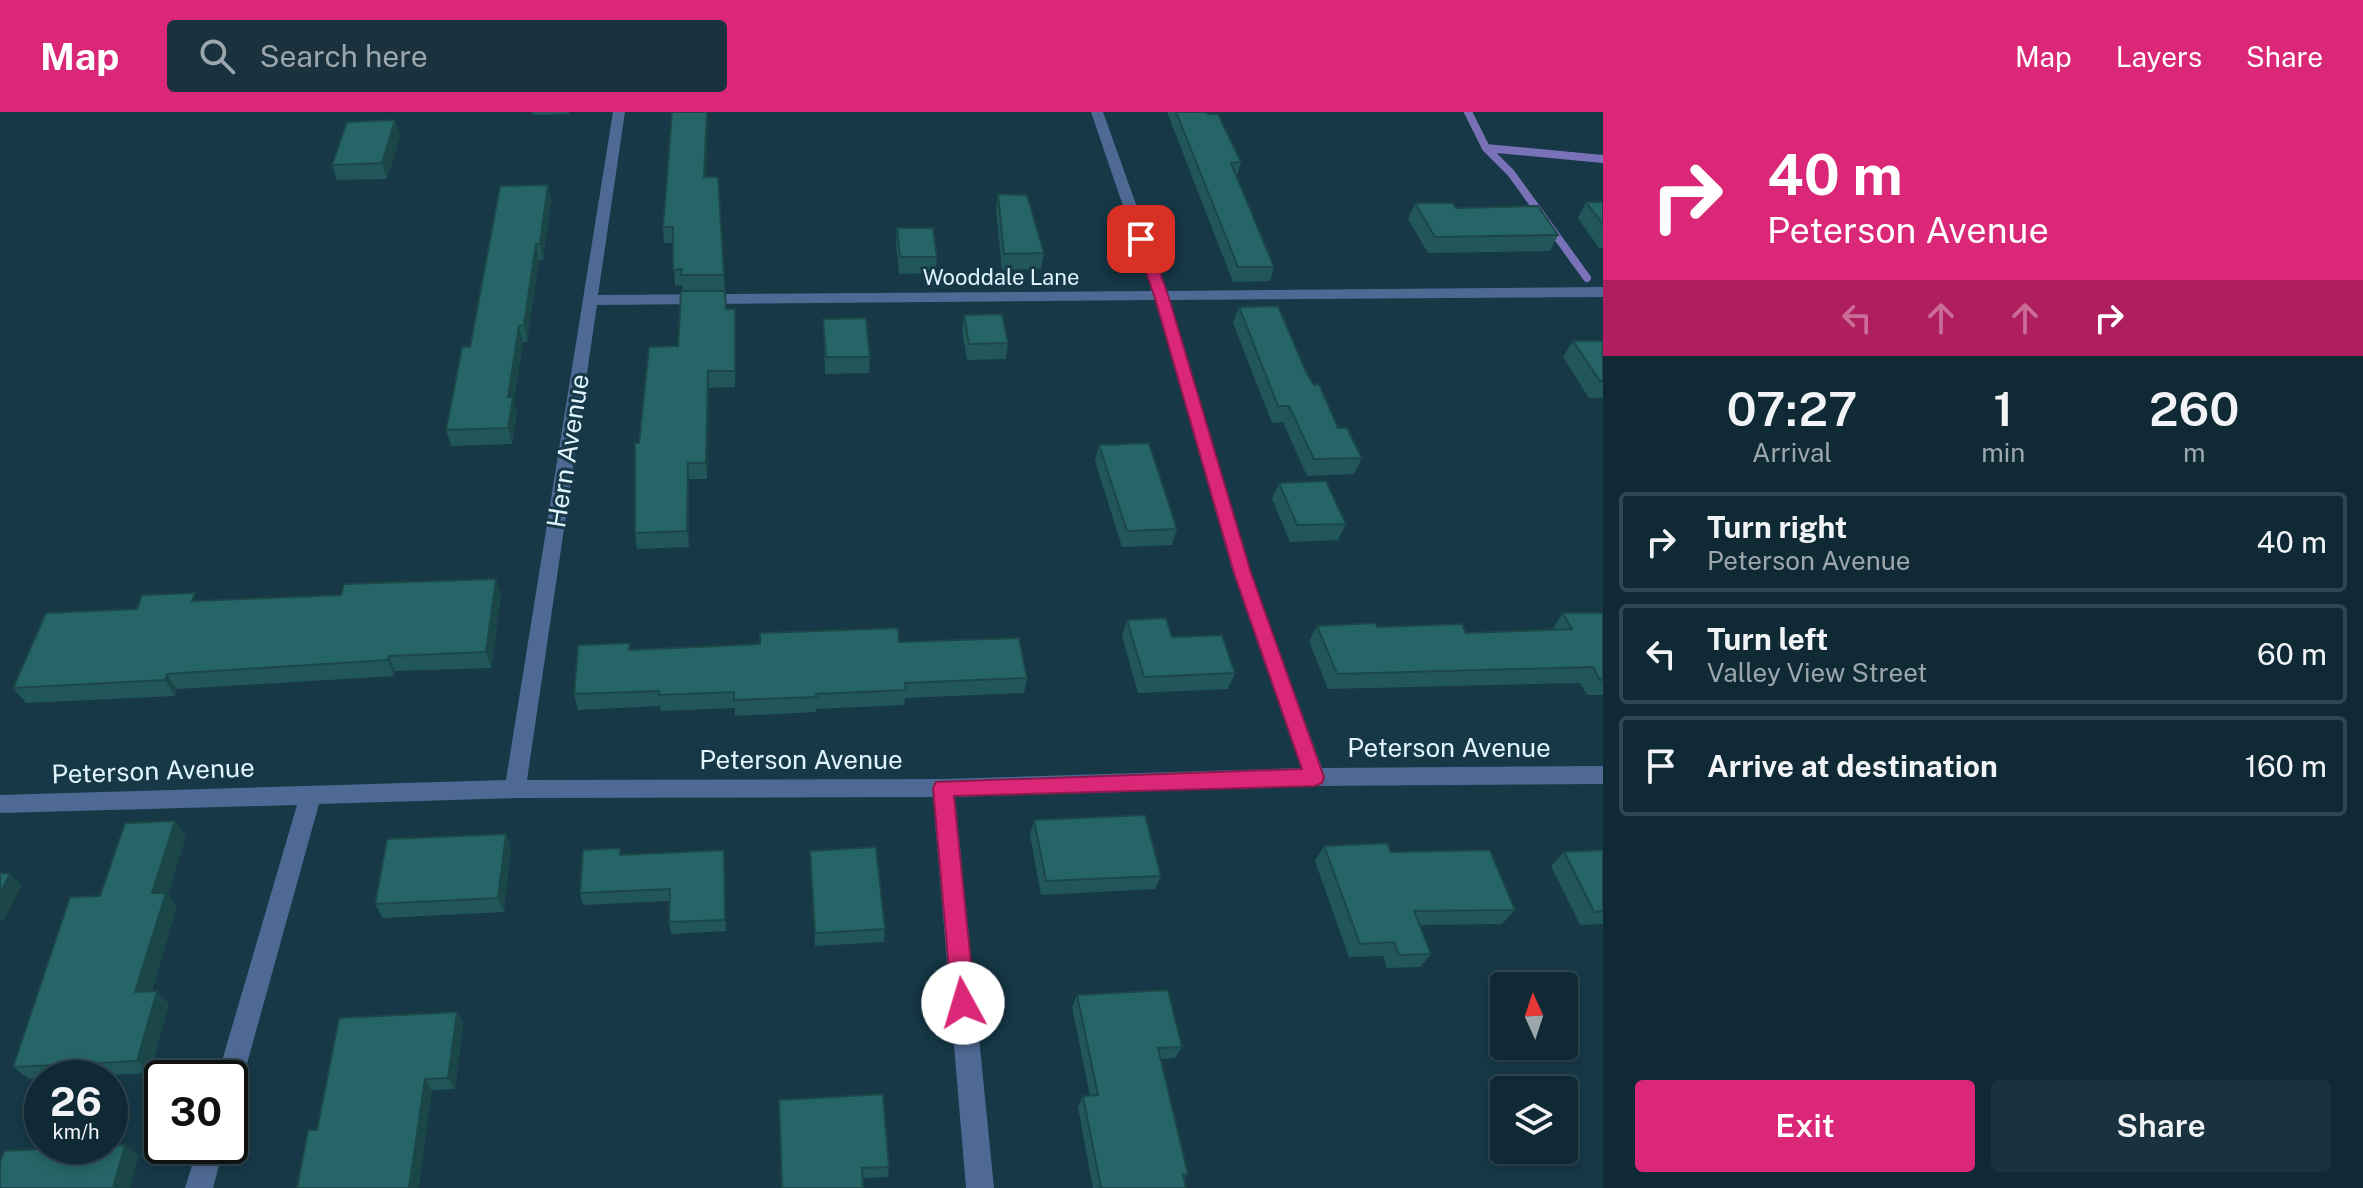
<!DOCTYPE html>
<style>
:root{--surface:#102a35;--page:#19323d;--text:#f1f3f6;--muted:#9ca7ad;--line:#304650;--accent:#db2777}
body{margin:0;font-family:"Public Sans",sans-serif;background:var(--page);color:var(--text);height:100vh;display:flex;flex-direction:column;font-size:30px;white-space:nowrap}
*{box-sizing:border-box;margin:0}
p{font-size:26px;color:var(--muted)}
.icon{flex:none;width:44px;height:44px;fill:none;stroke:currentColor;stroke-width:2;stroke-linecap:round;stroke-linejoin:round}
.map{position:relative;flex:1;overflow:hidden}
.sheet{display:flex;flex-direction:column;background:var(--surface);width:760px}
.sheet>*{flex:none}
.top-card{background:#db2777;color:#fff;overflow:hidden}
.needle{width:52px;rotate:357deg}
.controls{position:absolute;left:1490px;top:860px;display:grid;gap:16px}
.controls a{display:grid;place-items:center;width:88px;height:88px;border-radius:8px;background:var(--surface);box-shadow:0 4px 12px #0003,0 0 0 2px var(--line);font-size:40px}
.speed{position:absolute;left:24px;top:948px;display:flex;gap:16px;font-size:40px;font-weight:700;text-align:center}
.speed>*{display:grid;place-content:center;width:104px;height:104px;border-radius:50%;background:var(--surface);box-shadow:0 4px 12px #0003,0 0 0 2px var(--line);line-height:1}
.speed small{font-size:20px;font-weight:400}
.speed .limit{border:4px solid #111;border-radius:12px;background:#fff;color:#111}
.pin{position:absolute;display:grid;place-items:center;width:68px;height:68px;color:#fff;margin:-34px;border-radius:16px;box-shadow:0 4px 12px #0006}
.me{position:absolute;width:88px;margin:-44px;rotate:354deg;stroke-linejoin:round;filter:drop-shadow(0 0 6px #0008)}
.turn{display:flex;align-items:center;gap:28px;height:168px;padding:0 32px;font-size:36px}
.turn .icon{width:104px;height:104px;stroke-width:2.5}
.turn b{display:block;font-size:56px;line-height:68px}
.lanes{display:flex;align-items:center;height:76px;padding:0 32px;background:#0003;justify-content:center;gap:40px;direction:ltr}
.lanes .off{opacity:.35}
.eta{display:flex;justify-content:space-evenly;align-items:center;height:136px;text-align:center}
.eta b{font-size:48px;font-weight:600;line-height:56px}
.primary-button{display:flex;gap:16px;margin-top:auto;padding:16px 32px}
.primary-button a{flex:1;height:92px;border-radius:8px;background:var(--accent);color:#fff;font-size:32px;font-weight:600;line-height:92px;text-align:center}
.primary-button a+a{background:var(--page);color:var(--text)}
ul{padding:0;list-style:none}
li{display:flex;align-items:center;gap:24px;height:100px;margin:0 16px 12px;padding:0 16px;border:4px solid var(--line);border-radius:8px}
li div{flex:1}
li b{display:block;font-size:30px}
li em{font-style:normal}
header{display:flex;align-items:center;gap:48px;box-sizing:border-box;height:112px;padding:0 40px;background:var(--accent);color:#fff}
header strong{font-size:38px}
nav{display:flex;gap:44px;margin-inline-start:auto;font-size:28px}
.search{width:560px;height:72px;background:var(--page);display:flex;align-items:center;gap:20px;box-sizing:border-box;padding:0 28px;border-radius:8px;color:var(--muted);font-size:30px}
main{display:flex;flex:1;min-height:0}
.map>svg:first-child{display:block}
</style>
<header>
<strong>Map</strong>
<div class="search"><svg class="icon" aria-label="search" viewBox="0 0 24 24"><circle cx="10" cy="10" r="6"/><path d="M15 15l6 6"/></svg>Search here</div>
<nav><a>Map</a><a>Layers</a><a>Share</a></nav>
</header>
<main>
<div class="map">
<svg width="1603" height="1076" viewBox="0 0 1603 1076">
<rect width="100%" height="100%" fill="#163847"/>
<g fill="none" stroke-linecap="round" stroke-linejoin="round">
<path stroke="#7a72b9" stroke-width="8" d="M1468,0L1486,36L1511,61L1587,166
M1486,36L1603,47"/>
<path fill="#4e6a94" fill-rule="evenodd" d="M613,0H625L598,183L1152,179L1091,0H1103L1167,179L1603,175V185L1170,188L1251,461L1322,656L1603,654V672L1315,674L955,685L994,1076H966L933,685L515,686L319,692L243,966L239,975L230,979V966H217L297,693L0,701V683L506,668ZM1155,188L1233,461L1301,656L943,667L527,668L597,193Z
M198,1034H224L213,1076H185Z"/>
</g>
<path fill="#215759" d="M532,0H569V2L533,3Z
M672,0H708L706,65H718L726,197L736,214L735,275L709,276L707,367H689V435L637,437L635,421L639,331L678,234L683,179L682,173L675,174L673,131H664L663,115Z
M1167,0H1207L1241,50L1237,64L1274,155L1270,169L1233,170Z
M395,8L400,24L387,67L337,68L332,53Z
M548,73L551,89L543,148H539L527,230H523L514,289L517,302L512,332L451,334L446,318L470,235Z
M998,82L1044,141L1041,157L1002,158L996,98Z
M1586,90H1603V136H1599L1578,106Z
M1415,91L1456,96L1558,123L1550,139L1428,141L1408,107Z
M897,116L937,145L935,161L899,162L896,132Z
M1239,195L1306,260L1338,316L1362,346L1354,362L1307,364L1283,310L1272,311L1233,211Z
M964,203L1008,231L1006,247L967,248L962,219Z
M823,207L870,245L869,261L825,262Z
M1573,229H1603V286H1589L1563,245Z
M1099,333L1177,417L1172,433L1122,435L1095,349Z
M1279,371L1346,412L1338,428L1290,430L1272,387Z
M501,483L491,556L395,559L394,564L177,577L175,584L26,591L13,576L137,497L199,489Z
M1563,501H1603V583H1587L1580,571L1328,577L1309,529L1317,514L1377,515L1466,521L1552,518Z
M1127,508L1172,525L1235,561L1228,577L1138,581L1122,524Z
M899,530L1027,566L1024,581L905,586L904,593L816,597V600L735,604V596L661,599L660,594L578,598L574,582L631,537Z
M1034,708L1161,764L1155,777L1041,783L1030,723Z
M186,723L168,783L177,794L152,879L169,892L150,961L29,967L13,955L100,784Z
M1324,734L1391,740L1515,798L1502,812L1420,813L1431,842L1420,855L1387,856L1383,844L1349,845L1315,749Z
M511,736L504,800L383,806L375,792Z
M620,736L622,743L725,750L726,819L671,822L669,810V789L583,793L580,781Z
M1603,738V812L1580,813L1551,754L1564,740Z
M810,739L885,817L884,830L815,834Z
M1077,883L1182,935L1175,946L1161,947L1188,1062L1184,1067L1186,1076H1093L1078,995L1083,984H1090L1072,895Z
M457,900L463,912L455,977L432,978L317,1018Z
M779,988L889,1055L888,1065L863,1066Z"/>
<path fill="#1b4748" d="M707,0L708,9L705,81L704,65Z
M395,8L400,24L387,67L382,51Z
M548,73L551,89L543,148L540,132Z
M536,132L539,148L527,230L524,213Z
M735,197L736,214L735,275Z
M519,214L523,230L514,289L517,302L512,332L508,316V285Z
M708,259L709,276L707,367L706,351Z
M688,351L689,367V435L687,419Z
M496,467L501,483L491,556L486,540Z
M389,544L395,559L394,564L388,548Z
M167,562L177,577L175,584L165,568Z
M175,709L186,723L168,783L177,794L148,893L135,880L152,781Z
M506,722L511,736L504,800L498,786Z
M724,738L725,750L726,819L725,808Z
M10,762L22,773L3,810L0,808V781Z
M157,879L169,892L150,961L137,949Z
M457,900L463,912L455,977L448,966Z
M425,967L432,978L419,1076H409Z
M125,1033L139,1043L130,1076H113Z"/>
<path fill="#266567" stroke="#1b4748" stroke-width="2" d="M672,0H707L704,65H718L724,163H681L682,157L673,158V115H663Z
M1176,0H1207L1208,2H1218L1241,50L1231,51L1274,155H1238Z
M395,8L382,51L332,53L347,10Z
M548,73L540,132H536L524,213L519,214L508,285H513L508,316L446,318L462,235H470L500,74Z
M998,82L1027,83L1044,141L1004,142Z
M1586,90H1603V112Z
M1415,91H1453L1456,96L1538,94L1558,123L1435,125Z
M897,116H933L937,145H900Z
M681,179H725L726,197H735V259H708L706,351H688L687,419L635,421V331H639L649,235L678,234Z
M1278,194L1306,260L1314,273L1319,272L1338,316H1347L1362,346L1314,347L1289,294H1278L1239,195Z
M1002,202L1008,231L969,232L964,203Z
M866,206L870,245H826L823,207Z
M1573,229H1603V269H1600Z
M1149,331L1177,417L1127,419L1099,333Z
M1326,369L1346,412L1297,413L1279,371Z
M496,467L486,540L389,544L388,548L167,562L165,568L13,576L46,501L137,497L142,483L195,481L192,489L341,483L344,472Z
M1563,501H1603V568H1600L1593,555L1337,562L1317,514L1376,511L1377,515L1462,512L1466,521L1572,517Z
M1166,506L1172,525L1222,523L1235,561L1144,565L1127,508Z
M898,516L899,530L1019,526L1027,566L905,571L906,578L816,582L817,585L734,588V580L659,583V579L574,582L578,533L630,531L629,538L760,532V521Z
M1145,703L1161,764L1046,769L1034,708Z
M175,709L152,781H166L135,880L157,879L137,949L13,955L70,785L100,784L125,711Z
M506,722L498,786L375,792L387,727Z
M1387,731L1391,740L1490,738L1515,798L1414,799L1431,842L1399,843L1394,830L1360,832L1324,734Z
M876,735L885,817L815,821L810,739Z
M620,736V743L724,738L725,808L669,810L670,777L580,781L583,738Z
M1603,738V799L1594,800L1564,740Z
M0,761L10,762L0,781Z
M1168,878L1182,935L1158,936L1188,1062H1183L1186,1076H1101L1083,984L1098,983L1077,883Z
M457,900L448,966L425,967L409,1076H297L308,1018H317L339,906Z
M883,982L889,1055L862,1056L863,1076H782L779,988Z
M125,1033L113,1076H0V1050L4,1039Z"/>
<path fill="#db2777" stroke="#8e194d" stroke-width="2" d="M1141,123L1148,127L1169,186L1251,461L1324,665L1322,671L1315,674L954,684L975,891L971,899L963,902L955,899L952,891L933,676L936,670L1302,657L1234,461L1155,186L1135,127Z"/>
<g text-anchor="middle" stroke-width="6" stroke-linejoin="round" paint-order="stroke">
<g font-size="22" fill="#e1f4fd" stroke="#163847">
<text x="1001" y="173">Wooddale Lane</text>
</g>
<g font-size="26" fill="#e1f4fd" stroke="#163847">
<text transform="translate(568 339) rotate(-81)" y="9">Hern Avenue</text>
<text x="1449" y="645">Peterson Avenue</text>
<text x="801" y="657">Peterson Avenue</text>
<text transform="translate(153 659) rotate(-2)" y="9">Peterson Avenue</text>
</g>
</g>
</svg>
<div class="controls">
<a><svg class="needle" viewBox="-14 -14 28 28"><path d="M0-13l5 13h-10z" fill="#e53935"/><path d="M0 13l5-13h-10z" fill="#9ca7ad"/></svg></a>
<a><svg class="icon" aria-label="layers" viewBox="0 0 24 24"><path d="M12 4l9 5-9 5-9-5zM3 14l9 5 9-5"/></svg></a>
</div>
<div class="speed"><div>26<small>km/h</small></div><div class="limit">30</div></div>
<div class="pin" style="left:1141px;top:127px;background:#d93025"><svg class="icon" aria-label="arrive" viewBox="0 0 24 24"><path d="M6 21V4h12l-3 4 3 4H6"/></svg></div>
<svg class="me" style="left:963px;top:891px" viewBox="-20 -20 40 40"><circle r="19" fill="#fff"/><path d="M0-13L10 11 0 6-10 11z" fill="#db2777"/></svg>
</div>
<section class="sheet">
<div class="top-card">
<div class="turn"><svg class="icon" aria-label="right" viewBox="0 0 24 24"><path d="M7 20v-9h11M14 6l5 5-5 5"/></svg><div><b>40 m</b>Peterson Avenue</div></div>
<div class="lanes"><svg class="icon off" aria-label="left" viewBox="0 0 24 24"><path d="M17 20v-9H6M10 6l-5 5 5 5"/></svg><svg class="icon off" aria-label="ahead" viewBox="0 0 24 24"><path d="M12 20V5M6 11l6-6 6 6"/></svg><svg class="icon off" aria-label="ahead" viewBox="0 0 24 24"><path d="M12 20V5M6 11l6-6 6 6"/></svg><svg class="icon" aria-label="right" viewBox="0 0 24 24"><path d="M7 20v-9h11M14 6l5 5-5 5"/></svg></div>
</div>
<div class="eta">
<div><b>07:27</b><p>Arrival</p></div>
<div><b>1</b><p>min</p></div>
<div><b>260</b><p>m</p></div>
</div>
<ul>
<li><svg class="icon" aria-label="right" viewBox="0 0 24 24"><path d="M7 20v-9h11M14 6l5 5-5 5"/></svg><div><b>Turn right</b><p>Peterson Avenue</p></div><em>40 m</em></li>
<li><svg class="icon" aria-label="left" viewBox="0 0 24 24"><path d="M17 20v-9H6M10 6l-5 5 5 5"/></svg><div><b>Turn left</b><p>Valley View Street</p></div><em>60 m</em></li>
<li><svg class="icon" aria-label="arrive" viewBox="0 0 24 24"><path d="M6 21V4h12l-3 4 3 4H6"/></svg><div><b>Arrive at destination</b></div><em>160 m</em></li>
</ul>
<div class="primary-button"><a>Exit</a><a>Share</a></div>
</section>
</main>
